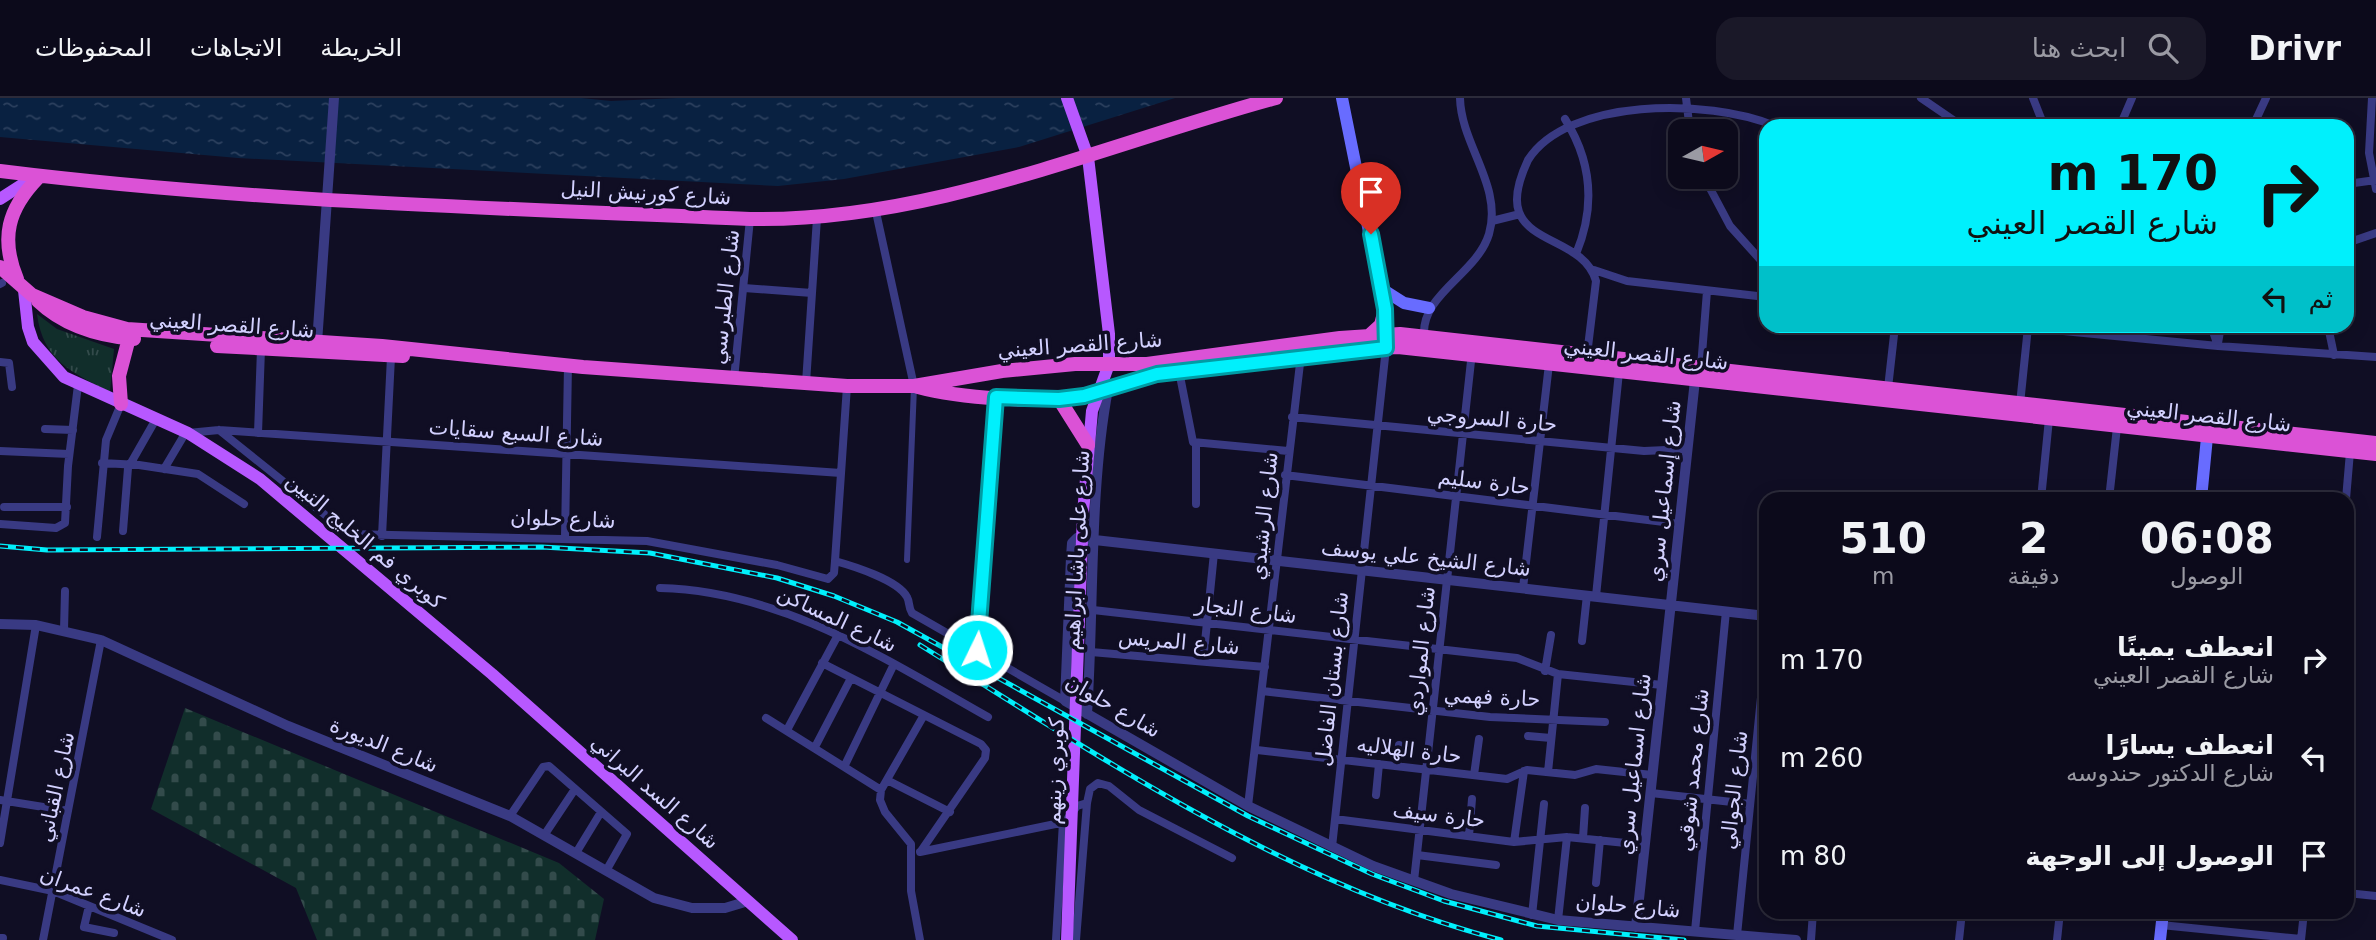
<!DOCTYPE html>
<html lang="ar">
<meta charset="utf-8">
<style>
:root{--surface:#0c0a1b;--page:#1a1828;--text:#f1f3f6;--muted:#9a9aa3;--line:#2c2b3a}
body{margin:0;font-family:"DejaVu Sans",Vazirmatn,sans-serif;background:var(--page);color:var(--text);direction:rtl;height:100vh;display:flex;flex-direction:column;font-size:26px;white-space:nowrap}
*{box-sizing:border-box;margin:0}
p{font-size:23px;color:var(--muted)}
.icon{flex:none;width:38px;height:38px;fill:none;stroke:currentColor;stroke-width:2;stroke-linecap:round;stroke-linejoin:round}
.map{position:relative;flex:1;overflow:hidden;direction:ltr}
.panel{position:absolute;left:1759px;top:394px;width:595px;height:427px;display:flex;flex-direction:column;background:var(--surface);border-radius:21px;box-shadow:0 4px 18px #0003,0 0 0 2px var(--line);direction:rtl}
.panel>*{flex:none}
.banner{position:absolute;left:1759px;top:21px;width:595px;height:214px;border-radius:21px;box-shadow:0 4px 18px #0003,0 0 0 2px var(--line);direction:rtl;background:#00f0fc;color:#111;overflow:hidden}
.needle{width:46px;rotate:82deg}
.controls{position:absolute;left:1668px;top:21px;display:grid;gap:14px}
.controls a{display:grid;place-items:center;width:70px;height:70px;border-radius:14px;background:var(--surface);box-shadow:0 4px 18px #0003,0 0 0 2px var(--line);font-size:35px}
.pin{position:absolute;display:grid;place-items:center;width:60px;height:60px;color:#fff;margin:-72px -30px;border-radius:50% 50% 50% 0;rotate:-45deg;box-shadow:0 0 7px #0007}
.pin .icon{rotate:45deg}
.me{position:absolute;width:77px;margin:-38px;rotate:4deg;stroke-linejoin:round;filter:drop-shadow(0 0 5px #0008)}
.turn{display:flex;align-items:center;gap:24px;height:147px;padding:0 21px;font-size:32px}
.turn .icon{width:91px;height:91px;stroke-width:2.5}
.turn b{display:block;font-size:49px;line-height:60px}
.then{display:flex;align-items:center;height:66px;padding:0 21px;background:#0003;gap:14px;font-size:26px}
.eta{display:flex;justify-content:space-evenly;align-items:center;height:119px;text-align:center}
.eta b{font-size:42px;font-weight:800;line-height:49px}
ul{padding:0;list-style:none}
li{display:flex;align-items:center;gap:21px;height:98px;padding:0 21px}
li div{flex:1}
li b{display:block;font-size:26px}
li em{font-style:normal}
header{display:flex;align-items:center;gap:42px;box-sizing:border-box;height:98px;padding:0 35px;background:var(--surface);border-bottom:2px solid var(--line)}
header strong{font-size:33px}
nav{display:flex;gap:38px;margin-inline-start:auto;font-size:24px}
.search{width:490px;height:63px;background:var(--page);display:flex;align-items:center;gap:18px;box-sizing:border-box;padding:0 24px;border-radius:21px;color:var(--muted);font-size:26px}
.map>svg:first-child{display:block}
</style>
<header>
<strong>Drivr</strong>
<div class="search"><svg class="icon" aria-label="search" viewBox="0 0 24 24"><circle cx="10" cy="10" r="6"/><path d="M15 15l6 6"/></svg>ابحث هنا</div>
<nav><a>الخريطة</a><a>الاتجاهات</a><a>المحفوظات</a></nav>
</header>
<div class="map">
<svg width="2376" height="842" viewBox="0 0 2376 842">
<defs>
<pattern id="grass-tufts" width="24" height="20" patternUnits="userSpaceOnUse" patternTransform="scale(1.75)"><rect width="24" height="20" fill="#112e2b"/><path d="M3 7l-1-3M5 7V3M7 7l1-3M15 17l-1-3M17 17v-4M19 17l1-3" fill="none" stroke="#334b4b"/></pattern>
<pattern id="cemetery-stones" width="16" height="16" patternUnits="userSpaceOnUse" patternTransform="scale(1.75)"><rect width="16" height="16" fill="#112e2b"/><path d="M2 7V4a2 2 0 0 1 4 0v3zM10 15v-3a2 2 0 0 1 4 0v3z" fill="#334b4b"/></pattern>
<pattern id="water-ripples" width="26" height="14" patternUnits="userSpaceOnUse" patternTransform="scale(1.75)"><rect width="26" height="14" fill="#092141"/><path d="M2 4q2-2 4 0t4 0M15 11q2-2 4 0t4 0" fill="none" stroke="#2c405e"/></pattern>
</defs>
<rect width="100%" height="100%" fill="#100e24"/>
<path fill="url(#grass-tufts)" d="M37,216L57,231L114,251L110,294C72,274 43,263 37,216Z"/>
<path fill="url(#cemetery-stones)" d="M185,610L559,765L604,801L595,842H317L296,790L151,711Z"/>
<path fill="url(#water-ripples)" d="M0,0H581L611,3L678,0H1175L1019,49L844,81L778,88L238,60L0,39Z"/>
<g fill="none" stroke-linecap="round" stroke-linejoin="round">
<path stroke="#393a83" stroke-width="6" d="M907,462L914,289"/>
<path stroke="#393a83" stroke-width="8" d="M1686,0L1690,33
M1921,0L1962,28
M2033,0L2044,28
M2372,0L2369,55L2376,91
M1565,21C1592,64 1596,108 1576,156
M2120,28L2132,0
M2253,28L2266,0
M1704,79L1730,128L1766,168
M2347,86L2376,82
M876,114L914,288
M1492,123L1520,116
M2347,145L2376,135
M1594,172L1627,183L1766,199
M0,186L2,185
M744,190L812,195
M2011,228L2218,248L2376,259
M2211,228L2218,248
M2328,228L2334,257
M1424,238C1421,196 1477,176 1489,136C1503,88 1461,47 1460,0
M2218,245L2221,228
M1587,257L1596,183C1585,144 1531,146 1519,114C1513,98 1521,77 1528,62C1567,0 1708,0 1775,28
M0,264L9,265L12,289
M1701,269L1707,193
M1179,273L1193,344L1288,353
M734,281L750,121
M806,285L817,120
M1888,290L1895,228
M2020,306L2028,229
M1292,319L1644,353L1688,351
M45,331L73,332
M219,332L349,436L647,443L777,467L828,481L834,475L835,463C853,468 898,482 907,499C910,504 908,509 912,515L1065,603
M188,335L219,332L841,375
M258,335L261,251
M0,353L69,356
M102,365L139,367L198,376L244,406
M164,371L186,334
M1285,377L1680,426
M2041,401L2049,321
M2109,401L2117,329
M2346,401L2350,354
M1196,406V345
M4,409H67
M0,426L56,430L65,425L68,368L78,287
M123,433L128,370L156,321
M382,438L391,259
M97,439L106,342L121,306
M565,439L568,267
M835,463L847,288
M660,490C782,493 885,561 988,619
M1523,490L1549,266
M1596,498L1619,274
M1093,512L1517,560L1558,576L1662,587
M64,532L65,493
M1582,543L1587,497
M977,552L996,298
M1091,554L1265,569
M1203,564L1214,455
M822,565L981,646L986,652L985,660L921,753
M1545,573L1551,537
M1262,593L1490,619L1605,624
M766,620L881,692
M787,632L838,537
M1528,638L1551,640
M815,649L851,580
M1257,652L1507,681L1527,672L1575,677L1596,671L1652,677
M1397,668L1399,647
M844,669L894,566
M1548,674L1558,576
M1474,677L1479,641
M887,682L950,714
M1651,695L1750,706
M1376,697L1379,666
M0,702L68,713
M1248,708L1301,257
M510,718L543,669L549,668L627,736L606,773
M1335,721L1514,744L1567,739L1645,747
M545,736L575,691
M1469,738L1472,701
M1583,740L1585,710
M1514,744L1524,673
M0,745L36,527
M1332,749L1386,250
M920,754L1065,724L1077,708L1087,705
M576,755L601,714
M1417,757L1496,767
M0,782L53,793L172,842
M1414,783L1472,254
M1596,785L1600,742
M2347,795L2376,798
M89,808L84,829L114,835
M1532,817L1544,706
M1558,822L1567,739
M2161,827L2301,841
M1695,833L1726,513
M1737,837L1766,550
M0,840H3
M43,842L101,542
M920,842L911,793V746L885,714L880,702L881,692L924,617
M1056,842L1063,724
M1076,842L1087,705L1090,691L1098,685L1109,688L1139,712L1232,760
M1811,842L1813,814
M1959,842L1962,814
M2057,842L2060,814
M2301,842L2304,814"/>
<path stroke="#393a83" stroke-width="10" d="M317,245L334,0
M1766,518L1077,440L1072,445L1071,459L1065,603L1248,708L1373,768L1451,796L1558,822L1796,842
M0,526L36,527L101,542L288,628L510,718L654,800L692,810H725L745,804
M1087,616C1094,512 1089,392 1108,291
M1636,829L1695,282"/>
<path stroke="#686cff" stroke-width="12" d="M1342,0L1386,218
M1382,191L1404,205L1429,210
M2201,401L2207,339
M2160,842L2163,814"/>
<path stroke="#b758ff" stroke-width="12" d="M1067,0L1088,59L1109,236V266L1092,313L1083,415L1067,842
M0,101L34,79
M24,192L28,229L33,244L64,279L188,335L260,381L492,576L792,842"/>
<path stroke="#db52d6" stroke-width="14" d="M0,73C249,104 500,110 750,121C932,124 1103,47 1276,0
M0,169L32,197L83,219L127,231L382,248L583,269L847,288H914L1002,273L1075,266H1147L1340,240L1400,236L2376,345
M17,181C0,140 8,111 38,80
M38,203C64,228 99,238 134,241
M1369,238L1381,227L1385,211
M217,248L403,258
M918,289C958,300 1042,306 1083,298C1109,294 1133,280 1159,276C1237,262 1319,252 1398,249L2376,356
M1059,301L1088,347
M121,306L119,278L129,240"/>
<defs>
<path id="rail" d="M0,448L47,452L542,449L650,455L777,480L834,498L897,524L1248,718L1372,776L1444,803L1537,828L1684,842
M920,547C1105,662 1288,786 1501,842"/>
</defs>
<use href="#rail" stroke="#00f0fc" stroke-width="5"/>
<use href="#rail" stroke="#100e24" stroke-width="2.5" stroke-dasharray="8" stroke-linecap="butt"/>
</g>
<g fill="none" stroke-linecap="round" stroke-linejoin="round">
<defs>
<path id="route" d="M977,552L996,299L1059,301L1084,298L1157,276L1386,250L1385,211L1371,136"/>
</defs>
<use href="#route" stroke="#009ca4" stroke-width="18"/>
<use href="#route" stroke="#00f0fc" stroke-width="12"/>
</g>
<g text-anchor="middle" stroke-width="7" stroke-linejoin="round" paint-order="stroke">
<g font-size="21" fill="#d3d1ff" stroke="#100e24">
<text transform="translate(646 95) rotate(3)" y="7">شارع كورنيش النيل</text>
<text transform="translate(725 199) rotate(-84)" y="7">شارع الطبرسي</text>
<text transform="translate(232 227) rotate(4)" y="7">شارع القصر العيني</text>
<text transform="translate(1080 247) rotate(-4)" y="7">شارع القصر العيني</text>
<text transform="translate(1646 256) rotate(6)" y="7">شارع القصر العيني</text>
<text transform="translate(2209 318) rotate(6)" y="7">شارع القصر العيني</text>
<text transform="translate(1492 321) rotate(5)" y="7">حارة السروجي</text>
<text transform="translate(516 335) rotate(4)" y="7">شارع السبع سقايات</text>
<text transform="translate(1484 384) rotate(7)" y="7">حارة سليم</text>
<text transform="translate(1664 393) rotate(-84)" y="7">شارع إسماعيل سري</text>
<text transform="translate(1264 418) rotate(-84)" y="7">شارع الرشيدي</text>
<text transform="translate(563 421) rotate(2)" y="7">شارع حلوان</text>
<text transform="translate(365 443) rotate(40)" y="7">كوبري فم الخليج التبين</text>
<text transform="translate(1077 452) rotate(-87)" y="7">شارع على باشا ابراهيم</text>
<text transform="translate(1426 460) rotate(6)" y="7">شارع الشيخ علي يوسف</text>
<text transform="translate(1246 512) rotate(7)" y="7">شارع النجار</text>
<text transform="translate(837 521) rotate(25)" y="7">شارع المساكن</text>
<text transform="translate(1179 544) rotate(5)" y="7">شارع المريس</text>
<text transform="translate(1421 553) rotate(-84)" y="7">شارع المواردي</text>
<text transform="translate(1332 581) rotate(-84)" y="7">شارع بستان الفاضل</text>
<text transform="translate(1492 599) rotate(3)" y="7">حارة فهمي</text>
<text transform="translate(1113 608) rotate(30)" y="7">شارع حلوان</text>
<text transform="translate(384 647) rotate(22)" y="7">شارع الديورة</text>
<text transform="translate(1409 652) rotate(7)" y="7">حارة الهلاليه</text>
<text transform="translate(1634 666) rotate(-84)" y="7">شارع اسماعيل سري</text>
<text transform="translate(1693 672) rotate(-84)" y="7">شارع محمد شوقي</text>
<text transform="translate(1055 673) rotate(-88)" y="7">كوبري زينهم</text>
<text transform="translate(56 689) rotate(-78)" y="7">شارع القباني</text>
<text transform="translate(1734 692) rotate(-84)" y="7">شارع الجوالي</text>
<text transform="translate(655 694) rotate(41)" y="7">شارع السد البراني</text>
<text transform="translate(1439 717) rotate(7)" y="7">حارة سيف</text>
<text transform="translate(93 794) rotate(20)" y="7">شارع عمران</text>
<text transform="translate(1628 808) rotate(5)" y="7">شارع حلوان</text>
</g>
</g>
</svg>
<div class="controls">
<a><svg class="needle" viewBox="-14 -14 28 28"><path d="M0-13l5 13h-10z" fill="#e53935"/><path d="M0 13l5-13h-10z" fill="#9a9aa3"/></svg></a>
</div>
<div class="pin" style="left:1371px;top:136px;background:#d93025"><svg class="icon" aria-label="arrive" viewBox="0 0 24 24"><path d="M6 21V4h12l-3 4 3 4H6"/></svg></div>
<svg class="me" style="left:977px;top:552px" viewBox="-20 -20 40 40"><circle r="17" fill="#00f0fc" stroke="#fff" stroke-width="3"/><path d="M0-11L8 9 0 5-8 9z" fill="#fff"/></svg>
<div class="banner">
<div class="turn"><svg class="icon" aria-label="right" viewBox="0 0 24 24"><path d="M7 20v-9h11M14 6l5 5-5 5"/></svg><div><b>170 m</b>شارع القصر العيني</div></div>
<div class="then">ثم<svg class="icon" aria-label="left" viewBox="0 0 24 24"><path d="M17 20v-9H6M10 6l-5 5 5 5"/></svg></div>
</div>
<section class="panel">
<div class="eta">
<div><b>06:08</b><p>الوصول</p></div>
<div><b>2</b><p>دقيقة</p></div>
<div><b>510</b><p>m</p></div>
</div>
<ul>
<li><svg class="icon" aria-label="right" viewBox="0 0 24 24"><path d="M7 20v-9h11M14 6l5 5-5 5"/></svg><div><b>انعطف يمينًا</b><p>شارع القصر العيني</p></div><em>170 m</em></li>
<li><svg class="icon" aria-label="left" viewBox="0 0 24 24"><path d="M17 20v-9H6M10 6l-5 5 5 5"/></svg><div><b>انعطف يسارًا</b><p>شارع الدكتور حندوسه</p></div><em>260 m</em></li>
<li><svg class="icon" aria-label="arrive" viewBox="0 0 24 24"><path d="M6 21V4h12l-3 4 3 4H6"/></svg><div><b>الوصول إلى الوجهة</b></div><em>80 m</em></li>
</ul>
</section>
</div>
